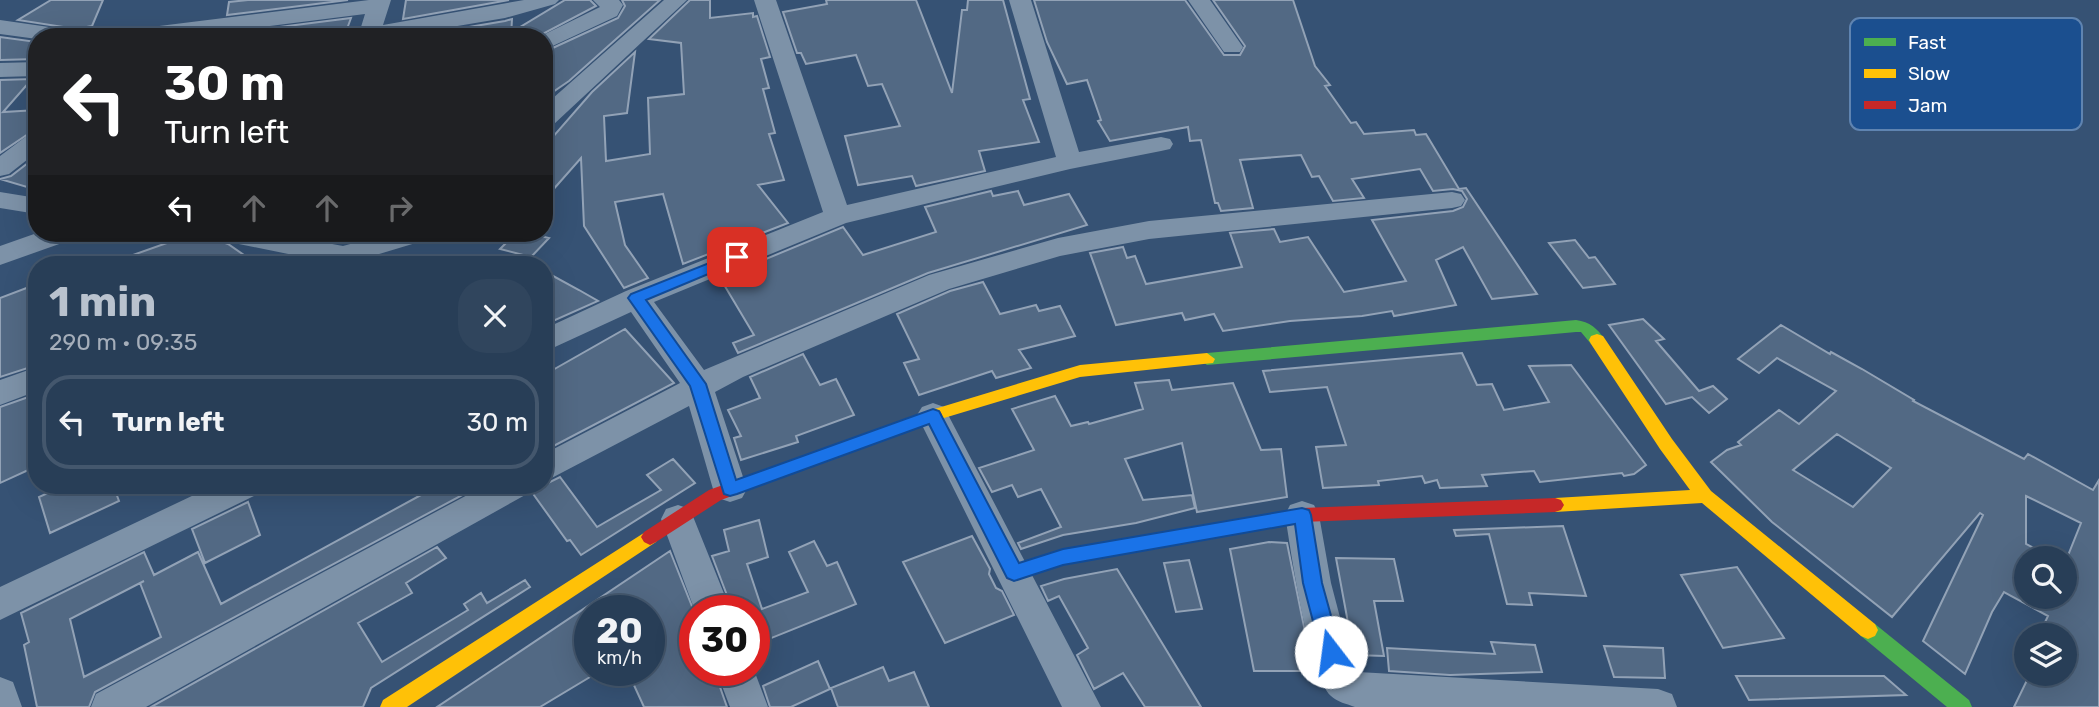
<!DOCTYPE html>
<meta charset="utf-8">
<style>
:root{--surface:#283e57;--page:#30455d;--text:#f1f3f6;--muted:#a5aeba;--line:#44576d;--accent:#b9c2ce}
body{margin:0;font-family:Rubik,sans-serif;background:var(--page);color:var(--text);height:100vh;display:flex;flex-direction:column;font-size:26px;white-space:nowrap}
*{box-sizing:border-box;margin:0}
p{font-size:23px;color:var(--muted)}
.icon{flex:none;width:38px;height:38px;fill:none;stroke:currentColor;stroke-width:2;stroke-linecap:round;stroke-linejoin:round}
.map{position:relative;flex:1;overflow:hidden}
.sheet{position:absolute;left:28px;top:256px;width:525px;height:238px;display:flex;flex-direction:column;background:var(--surface);border-radius:28px;box-shadow:0 7px 28px #0002,0 0 0 2px var(--line)}
.sheet>*{flex:none}
.guide{position:absolute;left:28px;top:28px;width:525px;height:214px;border-radius:28px;box-shadow:0 7px 28px #0002,0 0 0 2px var(--line);background:#202124;color:#fff;overflow:hidden}
.controls{position:absolute;left:2014px;top:546px;display:grid;gap:14px}
.controls a{display:grid;place-items:center;width:63px;height:63px;border-radius:50%;background:var(--surface);box-shadow:0 7px 28px #0002,0 0 0 2px var(--line);font-size:35px}
.speed{position:absolute;left:574px;top:595px;display:flex;gap:14px;font-size:35px;font-weight:700;text-align:center}
.speed>*{display:grid;place-content:center;width:91px;height:91px;border-radius:50%;background:var(--surface);box-shadow:0 7px 28px #0002,0 0 0 2px var(--line);line-height:1}
.speed small{font-size:18px;font-weight:400}
.speed .limit{border:10px solid #d22;background:#fff;color:#111}
.pin{position:absolute;display:grid;place-items:center;width:60px;height:60px;color:#fff;margin:-30px;border-radius:14px;box-shadow:0 4px 10px #0006}
.me{position:absolute;width:77px;margin:-38px;rotate:345deg;stroke-linejoin:round;filter:drop-shadow(0 0 5px #0008)}
.turn{display:flex;align-items:center;gap:24px;height:147px;padding:0 21px;font-size:32px}
.turn .icon{width:91px;height:91px;stroke-width:2.5}
.turn b{display:block;font-size:49px;line-height:60px}
.lanes{display:flex;align-items:center;height:66px;padding:0 21px;background:#0003;justify-content:center;gap:35px;direction:ltr}
.lanes .off{opacity:.35}
.round{display:grid;place-items:center;flex:none;width:74px;height:74px;border-radius:28px;background:var(--page)}
.head{display:flex;align-items:center;justify-content:space-between;height:119px;padding:0 21px}
h1{font-size:42px;font-weight:700;line-height:52px;color:var(--accent)}
ul{padding:0;list-style:none}
li{display:flex;align-items:center;gap:21px;height:94px;margin:0 14px 10px;padding:0 7px;border:4px solid var(--line);border-radius:28px}
li div{flex:1}
li b{display:block;font-size:26px}
li em{font-style:normal}
.map>svg:first-child{display:block}
</style>
<div class="map">
<svg width="2099" height="707" viewBox="0 0 2099 707">
<rect width="100%" height="100%" fill="#365274"/>
<path fill="#526984" stroke="#92a2b6" stroke-width="2" fill-rule="evenodd" d="M51,0H103L92,26L76,29L18,20Z
M248,0H348L227,15L229,2Z
M406,0H509L403,19Z
M565,0H590L596,6L537,37H522L512,32Z
M622,0H660L569,81L544,98V52L618,18L625,6Z
M690,0H710V18L753,13V17L757,16L770,57L761,59L769,88L763,89L775,133L769,134L784,180L758,185L788,223L683,264L663,194L615,202L625,245L648,278L624,288L584,226L581,158L544,200V147L592,92L635,52L627,113L604,116L606,161L650,154L648,98L684,94L681,43L649,39Z
M826,0H916L952,93L962,10H967L968,0H1003L1030,99L1023,100L1039,142L979,151L985,171L916,186L912,176L858,185L845,136L900,126L882,84L868,86L856,55L806,64L801,53H797L783,12L827,4Z
M1034,0H1185L1224,55H1240L1245,46L1213,0H1293L1315,66L1330,85L1325,86L1351,123L1356,122L1364,134L1414,130L1416,135L1426,134L1459,189L1466,188L1537,294L1492,299L1463,247L1436,260L1456,305L1394,316L1392,311L1362,316L1290,321L1223,331L1214,314L1185,320L1182,313L1116,325L1090,253L1123,247L1127,258L1135,256L1146,284L1242,267L1230,233L1274,229L1280,242L1308,237L1344,292L1406,281L1372,220L1453,211L1463,207L1467,199L1462,191L1453,189L1433,191L1420,169L1352,179L1364,198L1333,201L1319,176L1312,177L1301,155L1240,160L1253,208L1221,211L1218,203H1215L1201,140L1190,141L1188,127L1110,141L1098,121L1101,120L1087,80L1067,84L1047,42Z
M351,18L344,37H223L224,34Z
M512,19L511,37H409L505,21Z
M0,37L37,42V59L0,60Z
M32,79L3,112L37,110V128L0,153V80Z
M37,156V190L0,179L11,176Z
M991,191L993,196L1018,191L1024,205L1069,194L1087,225L928,273L738,353L733,343L754,335L720,278L843,227L863,255L936,232L925,207Z
M181,233H211L219,241L228,244L257,264H116V261L181,238Z
M516,233H528L549,238L531,257L500,249Z
M1575,240L1589,258L1595,257L1615,284L1583,288L1549,243Z
M544,271L579,290L598,301L544,325Z
M983,282L1000,314L1036,305L1039,311L1060,306L1075,336L1019,350L1031,368L996,378L992,371L919,395L904,363L919,359L897,314L950,291Z
M37,284V365L0,377V298Z
M1643,319L1664,339L1656,341L1699,391L1713,386L1727,399L1709,413L1692,397L1666,404L1609,325Z
M1781,325L1830,354L1831,352L1862,369L1914,400L1913,401L2024,459L2028,454L2093,490L2099,480V707H2014L2030,674H2065V635H2039L2048,616L2004,592L1992,612L1965,674L1923,641L1983,515L1980,513L1892,617L1772,522L1711,462L1727,450L1741,445L1738,442L1779,410L1799,424L1836,391L1777,358L1759,373L1738,359ZM1837,434L1891,468L1853,507L1793,470ZM2026,496L2081,523L2065,563V597H2026V558H2053L2026,544Z
M625,329L674,383L544,451V375Z
M1462,353L1477,385L1492,384L1504,410L1549,402L1529,366L1571,365L1646,465L1634,474L1624,476L1622,473L1540,482L1534,471L1482,475L1487,486L1440,488L1437,480L1425,483L1422,476L1378,481L1379,485L1323,488L1316,447L1346,445L1327,387L1270,392L1263,371Z
M803,354L820,385L836,379L854,415L796,436L798,442L741,460L734,438L741,436L728,410L760,398L750,377Z
M1169,380L1172,390L1233,383L1261,450L1281,449L1287,497L1197,512L1182,443L1125,459L1143,500L1192,495L1195,508L1136,523L1063,535L1021,549L1018,543L1061,527L1041,489L1018,497L1012,485L992,492L979,468L1034,450L1012,409L1055,396L1071,426L1088,422L1089,424L1143,409L1135,383Z
M37,394V466L0,483V407Z
M673,459L695,483L581,555L570,540L567,541L531,491L534,485H544L560,477L597,527L661,490L647,475Z
M65,485H113L119,501L50,533L39,497Z
M416,485H481L95,692L89,707H37L24,645L29,642L21,613L144,552L154,575L198,552L221,604L421,495ZM144,581L140,583L161,637L84,677L70,619Z
M248,502L260,535L205,563L192,529Z
M759,520L768,557L747,564L762,609L808,592L789,552L814,541L827,566L837,562L856,604L754,645V612L757,611H733L712,556L729,551L724,530Z
M1563,526L1586,596L1529,593L1532,605L1507,604L1489,534L1456,536L1454,530Z
M972,536L990,569L989,574L996,588L1002,591L1014,615L945,643L903,562Z
M1269,542L1287,543L1313,671H1254L1230,549Z
M437,547L446,558L406,583L412,593L358,623L382,662L468,610L464,604L481,593L487,603L525,580L530,587L371,688L363,707H151Z
M670,551L695,614V670H714L727,707H644L627,670H649V611H590V677L540,707H437Z
M1336,558L1394,559L1403,601H1374L1384,656L1354,655Z
M1189,560L1202,609L1176,612L1164,563Z
M1737,567L1784,638L1723,648L1681,575Z
M1117,569L1201,707H1145L1123,673L1094,689L1077,655L1088,648L1059,596L1048,601L1041,586L1064,579Z
M1491,642L1535,645L1542,672L1450,675L1389,671L1387,648L1495,654Z
M1604,646L1663,648L1665,678L1614,677Z
M818,661L830,689L791,707H770L763,686Z
M883,667L889,681L914,672L929,707H838L831,688Z
M1736,676H1884L1906,695L1749,700Z"/>
<g fill="none" stroke-linecap="round" stroke-linejoin="round">
<path fill="#7d92a8" fill-rule="evenodd" d="M391,0L383,25L524,0H559L555,4L505,18L392,37L366,35L361,27L365,14L182,37H116L119,32L127,30L369,0Z
M593,0H619L623,5L617,16L544,50V37H539L600,7Z
M664,0H687L553,125L544,127V106Z
M754,0H776L847,205L1056,157L1009,0H1031L1079,152L1161,137L1170,139L1173,144L1170,149L1161,151L1070,169L846,223L654,302L704,370L929,275L1058,238L1149,221L1452,192L1461,194L1465,200L1461,206L1452,208L1149,239L1060,256L949,289L743,377L715,392L747,489L742,498L730,502L718,498L713,489L689,406L544,482V454L680,383L631,312L544,352V329L626,291L823,212Z
M1188,0H1210L1243,47L1240,52H1224Z
M0,20L70,30L78,32L81,37L37,39L0,34Z
M37,62V76L0,77V63Z
M37,133V152L9,174L0,176V156L28,135Z
M0,192L37,198V214L0,208Z
M37,233H63L65,237L62,243L0,265V246Z
M216,233H273L343,246L390,233H433L429,239L346,264H313V259L229,242L220,239Z
M37,367V391L0,405V380Z
M933,403L944,407L1101,707H1062L917,415L922,407Z
M215,485H262L258,494L0,620V587Z
M486,485H531L527,494L146,707H91L96,694Z
M1302,501L1314,505L1319,515L1331,583L1353,667L1358,672L1658,689L1672,694L1677,707H1355C1347,704 1337,702 1331,696C1308,674 1291,551 1285,515L1290,505Z
M678,505L690,509L731,611H695L661,519L666,509Z
M716,670H754L768,707H730Z
M0,677L13,682L22,707H0Z"/>
<path fill="#4caf50" fill-rule="evenodd" d="M1576,320C1590,322 1597,328 1605,340L1603,344H1591L1581,332H1576L1207,365L1199,359L1207,353Z
M1868,621L1875,624L1969,700L1972,707H1947L1861,636L1858,630L1861,624Z"/>
<path fill="#ffc107" fill-rule="evenodd" d="M1597,334L1603,336L1672,439L1711,491L1875,624L1878,630L1875,636L1868,639L1861,636L1702,503L1555,512L1549,510L1546,505L1549,500L1555,498L1690,490L1660,449L1591,344L1589,340L1591,336Z
M1207,353L1215,359L1213,363L1080,377L934,421L928,419L926,415L928,411L1080,365Z
M650,529L656,532L659,537L656,542L407,707H380L383,700Z"/>
<path fill="#c62828" fill-rule="evenodd" d="M934,409L940,411L942,415L940,419L721,500L656,542L650,545L644,542L641,537L644,532L709,490Z
M1555,498L1561,500L1564,505L1561,510L1555,512L1302,522L1063,565L1014,581L1007,579L1005,573L1007,567L1063,549L1302,508Z"/>
</g>
<path fill="#1a73e8" stroke="#114b97" stroke-width="2" d="M737,252L744,257L742,260L646,300L706,384L736,480L933,409L939,411L1019,563L1063,549L1302,508L1309,510L1311,515L1322,583L1341,652L1338,659L1331,661L1324,659L1321,652L1303,583L1295,524L1063,565L1014,581L1007,578L929,424L737,494L730,496L724,494L690,386L628,298L631,294Z"/>
<rect x="1850" y="18" width="232" height="112" rx="10" fill="#1b4f8f" stroke="#5f84b1" stroke-width="2"/>
<rect x="1864" y="38" width="32" height="8" fill="#4caf50"/>
<rect x="1864" y="69" width="32" height="9" fill="#ffc107"/>
<rect x="1864" y="101" width="32" height="8" fill="#c62828"/>
<g font-size="19" fill="#fff">
<text x="1908" y="49">Fast</text>
<text x="1908" y="80">Slow</text>
<text x="1908" y="112">Jam</text>
</g>
</svg>
<div class="controls">
<a><svg class="icon" aria-label="search" viewBox="0 0 24 24"><circle cx="10" cy="10" r="6"/><path d="M15 15l6 6"/></svg></a>
<a><svg class="icon" aria-label="layers" viewBox="0 0 24 24"><path d="M12 4l9 5-9 5-9-5zM3 14l9 5 9-5"/></svg></a>
</div>
<div class="speed"><div>20<small>km/h</small></div><div class="limit">30</div></div>
<div class="pin" style="left:737px;top:257px;background:#d93025"><svg class="icon" aria-label="arrive" viewBox="0 0 24 24"><path d="M6 21V4h12l-3 4 3 4H6"/></svg></div>
<svg class="me" style="left:1331px;top:652px" viewBox="-20 -20 40 40"><circle r="19" fill="#fff"/><path d="M0-13L10 11 0 6-10 11z" fill="#1a73e8"/></svg>
<div class="guide">
<div class="turn"><svg class="icon" aria-label="left" viewBox="0 0 24 24"><path d="M17 20v-9H6M10 6l-5 5 5 5"/></svg><div><b>30 m</b>Turn left</div></div>
<div class="lanes"><svg class="icon" aria-label="left" viewBox="0 0 24 24"><path d="M17 20v-9H6M10 6l-5 5 5 5"/></svg><svg class="icon off" aria-label="ahead" viewBox="0 0 24 24"><path d="M12 20V5M6 11l6-6 6 6"/></svg><svg class="icon off" aria-label="ahead" viewBox="0 0 24 24"><path d="M12 20V5M6 11l6-6 6 6"/></svg><svg class="icon off" aria-label="right" viewBox="0 0 24 24"><path d="M7 20v-9h11M14 6l5 5-5 5"/></svg></div>
</div>
<section class="sheet">
<div class="head"><div><h1>1 min</h1><p>290 m · 09:35</p></div><a class="round"><svg class="icon" aria-label="close" viewBox="0 0 24 24"><path d="M6 6l12 12M18 6L6 18"/></svg></a></div>
<ul>
<li><svg class="icon" aria-label="left" viewBox="0 0 24 24"><path d="M17 20v-9H6M10 6l-5 5 5 5"/></svg><div><b>Turn left</b></div><em>30 m</em></li>
</ul>
</section>
</div>
